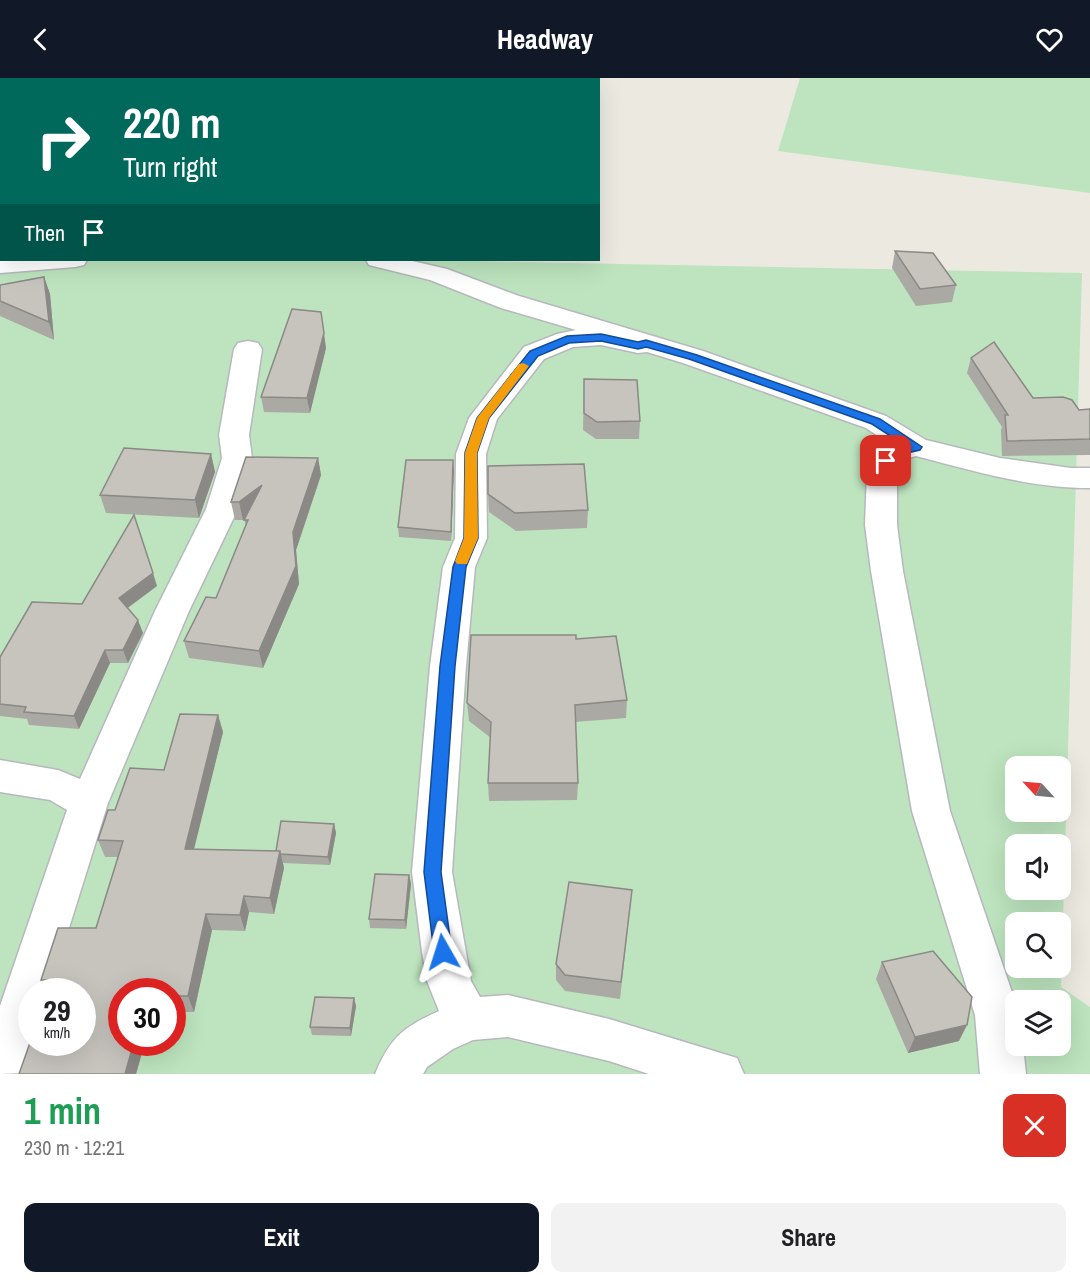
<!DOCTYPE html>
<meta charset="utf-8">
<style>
:root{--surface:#fff;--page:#f2f2f2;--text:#202124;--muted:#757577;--accent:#111827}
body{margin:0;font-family:"Archivo Narrow",sans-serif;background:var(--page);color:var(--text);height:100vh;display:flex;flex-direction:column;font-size:22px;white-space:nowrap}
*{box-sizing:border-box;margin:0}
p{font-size:20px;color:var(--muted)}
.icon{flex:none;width:33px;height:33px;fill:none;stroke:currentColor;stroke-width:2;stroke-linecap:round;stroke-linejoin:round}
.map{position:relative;height:996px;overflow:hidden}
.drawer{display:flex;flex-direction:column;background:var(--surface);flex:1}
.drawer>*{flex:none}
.banner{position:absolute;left:0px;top:0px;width:600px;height:183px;box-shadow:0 6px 24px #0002;background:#00695c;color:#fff;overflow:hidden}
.needle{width:39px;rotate:296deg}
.buttons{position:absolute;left:1005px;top:678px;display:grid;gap:12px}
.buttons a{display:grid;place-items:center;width:66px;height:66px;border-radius:12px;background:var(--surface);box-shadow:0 6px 24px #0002;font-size:30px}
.speed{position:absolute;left:18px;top:900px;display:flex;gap:12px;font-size:30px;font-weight:700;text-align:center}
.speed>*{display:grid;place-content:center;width:78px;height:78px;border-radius:50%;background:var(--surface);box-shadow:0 6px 24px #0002;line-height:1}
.speed small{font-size:15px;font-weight:400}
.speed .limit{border:9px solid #d22;background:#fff;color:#111}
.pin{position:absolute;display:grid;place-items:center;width:51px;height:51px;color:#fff;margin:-26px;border-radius:12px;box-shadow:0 3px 9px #0006}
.me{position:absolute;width:66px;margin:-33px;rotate:354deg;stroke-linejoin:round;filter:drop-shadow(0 0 4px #0008)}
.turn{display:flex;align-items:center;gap:21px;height:126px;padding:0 24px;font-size:27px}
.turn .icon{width:78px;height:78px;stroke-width:2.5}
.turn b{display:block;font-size:42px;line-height:51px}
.then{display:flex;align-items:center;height:57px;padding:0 24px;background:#0003;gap:12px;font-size:22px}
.round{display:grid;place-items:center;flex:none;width:63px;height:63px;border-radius:12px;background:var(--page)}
.summary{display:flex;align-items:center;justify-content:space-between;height:102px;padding:0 24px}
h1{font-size:36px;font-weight:700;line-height:45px;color:#1e9e55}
.action{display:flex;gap:12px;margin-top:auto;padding:12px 24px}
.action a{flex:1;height:69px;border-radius:12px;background:var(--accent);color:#fff;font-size:24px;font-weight:700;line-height:69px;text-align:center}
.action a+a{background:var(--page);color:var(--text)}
header{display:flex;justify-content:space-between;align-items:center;height:78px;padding:0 24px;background:var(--accent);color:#fff;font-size:27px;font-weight:700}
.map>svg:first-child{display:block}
</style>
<header><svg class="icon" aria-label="back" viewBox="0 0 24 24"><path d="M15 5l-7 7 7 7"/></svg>Headway<svg class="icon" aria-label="heart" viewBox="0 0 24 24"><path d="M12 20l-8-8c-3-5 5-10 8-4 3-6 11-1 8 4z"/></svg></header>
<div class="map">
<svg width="1090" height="996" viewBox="0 0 1090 996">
<rect width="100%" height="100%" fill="#eceae0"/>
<path fill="#bde4be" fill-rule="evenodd" d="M800,0H1090V115L778,73Z
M0,173L2,182H426L1082,195L1061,909L1090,929V996H0ZM1016,688H1060V734H1016ZM1016,766H1060V812H1016ZM1016,844H1060V890H1016ZM32,914H82V964H32ZM122,914H172V964H122ZM1016,922H1060V968H1016Z"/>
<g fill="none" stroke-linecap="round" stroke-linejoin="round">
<defs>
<path id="minor" d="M153,0H174L152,2Z
M237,0H259L260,2H238Z
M293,0H314L315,2H294Z
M0,145H2L0,161Z
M0,179L2,182H87L84,187L75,189L0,195Z
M366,182H408L447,191L519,218L703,273L886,338L926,362L1000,380L1071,390H1090V410C1031,410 973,393 916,378L905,381L897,393V447L903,493L950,733L1016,926V968H1023L1026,996H980L975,937L912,733L871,493L865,447L867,393L883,367L889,365L866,350L683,285L647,274L638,275L601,267L573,269L544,281L497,341L486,376L487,460L475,489L466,588L452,794L471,903L480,919L508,917L609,941L737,980L744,996H649L609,983L508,959L473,962L453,971L427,989L423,996H375C390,960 403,949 439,933L427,903L422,874L412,794L430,588L443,489L455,460L456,376L469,340L524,269L557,256L576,252L501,230L430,202L369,187Z
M248,263L258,265L262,271L249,357L252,380L238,431L189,533L108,725L49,914H32V964L23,995L0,996V928L67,732L50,722L0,714V682L58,692L80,701L155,533L206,431L222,380L219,357L234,271L238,265Z"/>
</defs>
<use href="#minor" stroke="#b6b8bd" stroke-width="3"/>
<use href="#minor" fill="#fff" fill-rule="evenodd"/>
</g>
<path fill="#aba9a3" d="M895,173L956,207L952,224L916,228L892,190Z
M44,199L50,216L54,262L0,238V207Z
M326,270L310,335L264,334L261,319Z
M971,280L1033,320L1079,332L1090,331V377L1002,378L1001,352L1002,349L967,295Z
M584,301L640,343L639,361H596L583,352Z
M211,376L215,394L199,440L106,435L100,417Z
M318,380L321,397L296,472L299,506L263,590L189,580L184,563L216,520L246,447L244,442L245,440L243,442H235L231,424Z
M454,392L451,463L399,459L398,449Z
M488,416L588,432L587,450L516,453L489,434Z
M157,508L128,530L143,555L128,585H110L79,651L29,647L27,641L0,638V579Z
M576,561L627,622L626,640L575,644L578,705L577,722L489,723L488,705L491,660L469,643L467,625Z
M218,637L223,654L194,771L276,773L334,746L336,755L330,787L283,785L284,790L274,836L249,834L245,853L212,852L194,934H172V914H122V964H145L136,996L47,913L41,902L96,850L118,779H105L98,762L115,732L164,692Z
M409,797L411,806L406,851L370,850L369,841Z
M632,812L620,921L565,913L556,902V886Z
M882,884L959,963L908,975L876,901Z
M354,920L356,928L351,958L312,957L310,949Z"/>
<path fill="#8b8985" d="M44,199L50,216L54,262L49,244Z
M324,255L326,270L310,335L307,320Z
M211,376L215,394L199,440L195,422Z
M318,380L321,397L296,472L299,506L263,590L259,573L293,454Z
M453,382L454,392L451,463V454Z
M262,407L266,424L243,442L239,424Z
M153,495L157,508L123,533L119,520Z
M138,542L143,555L128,585L123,572Z
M105,572L110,585L79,651L74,638Z
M218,637L223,654L190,787L185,771Z
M334,746L336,755L330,787L328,779Z
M280,773L284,790L274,836L270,820Z
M409,797L411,806L406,851L405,842Z
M244,818L249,834L245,853L240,837Z
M206,836L212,852L194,934L188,918Z
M354,920L356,928L351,958L350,950Z
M967,947L959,963L908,975L915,959Z
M134,964H145L136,996H125Z"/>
<path fill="#c7c4be" stroke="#8b8985" stroke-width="1.5" d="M895,173L933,175L956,207L920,211Z
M44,199L49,244L0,223V207Z
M292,231L321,234L324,255L307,320L261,319Z
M994,264L1033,320L1063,319L1072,322L1079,332L1090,331V361L1007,363L1005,337H1008L971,280Z
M584,301L637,302L640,343L597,344L584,335Z
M124,370L211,376L195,422L100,417Z
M246,379L318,380L293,454L296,488L259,573L184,563L206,519L216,520L248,442H244L262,407L239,424H231Z
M406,382H453L451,454L398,449Z
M584,386L588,432L515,435L488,416V388Z
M134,437L153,495L119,520L138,542L123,572H105L74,638L24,634L26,629L0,626V579L32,524L82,526Z
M471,557H576V561L616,558L627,622L575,627L578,705H488L491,644L467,625Z
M180,636L218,637L185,771L280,773L270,820L244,818L240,837L206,836L188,918H172V914H122V964H134L125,996H19L32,959V964H82V914H47L51,902H41L58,850H96L123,763L98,762L108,732H115L130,690L164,692Z
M281,743L334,746L328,779L280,776V773H276Z
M375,796L409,797L405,842L369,841Z
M569,804L632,812L621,904L565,897L556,886Z
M933,873L972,919L967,947L915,959L882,884Z
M315,919L354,920L350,950L310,949Z"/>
<path fill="#1a73e8" stroke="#114b97" stroke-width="1.5" d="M601,256L638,264L646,262L697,277L880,341L922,369L920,372L898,377L891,386H882L880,383L890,372L903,366L872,346L689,281L646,269L638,271L601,263L569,265L538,278L489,340L477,375L478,460L466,489L455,588L441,794L452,874L449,880L443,882L437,880L434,874L424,794L440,588L453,489L464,460L465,375L477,340L530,273L567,258Z"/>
<path fill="#f59e0b" d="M523,285L529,288L489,340L477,375L478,460L467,486H457L455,483L464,460L465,375L477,340L519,286Z"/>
</svg>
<div class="buttons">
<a><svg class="needle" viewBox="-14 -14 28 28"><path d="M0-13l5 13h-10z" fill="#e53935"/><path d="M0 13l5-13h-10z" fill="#757577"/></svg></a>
<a><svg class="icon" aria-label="sound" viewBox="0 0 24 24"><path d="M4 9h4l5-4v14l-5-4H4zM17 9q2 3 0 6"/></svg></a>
<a><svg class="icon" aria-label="search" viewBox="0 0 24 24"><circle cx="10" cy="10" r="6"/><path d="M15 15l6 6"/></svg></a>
<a><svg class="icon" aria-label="layers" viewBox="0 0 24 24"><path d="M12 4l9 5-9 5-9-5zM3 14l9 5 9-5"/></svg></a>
</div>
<div class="speed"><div>29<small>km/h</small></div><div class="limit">30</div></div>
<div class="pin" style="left:886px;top:383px;background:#d93025"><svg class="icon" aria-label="arrive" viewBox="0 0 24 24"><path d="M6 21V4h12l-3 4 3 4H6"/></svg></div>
<svg class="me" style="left:443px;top:874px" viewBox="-20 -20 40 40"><path d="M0-17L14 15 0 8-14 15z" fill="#1a73e8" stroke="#fff" stroke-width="4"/></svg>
<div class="banner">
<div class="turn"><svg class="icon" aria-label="right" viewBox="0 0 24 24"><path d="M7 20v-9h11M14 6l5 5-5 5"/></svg><div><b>220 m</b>Turn right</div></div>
<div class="then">Then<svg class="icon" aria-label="arrive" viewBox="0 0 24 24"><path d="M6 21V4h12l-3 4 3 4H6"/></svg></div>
</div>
</div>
<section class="drawer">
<div class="summary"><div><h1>1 min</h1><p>230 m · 12:21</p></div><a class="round" style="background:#d93025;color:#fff"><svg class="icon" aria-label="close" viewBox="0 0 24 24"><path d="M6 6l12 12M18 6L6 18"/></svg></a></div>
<div class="action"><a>Exit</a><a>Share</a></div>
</section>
